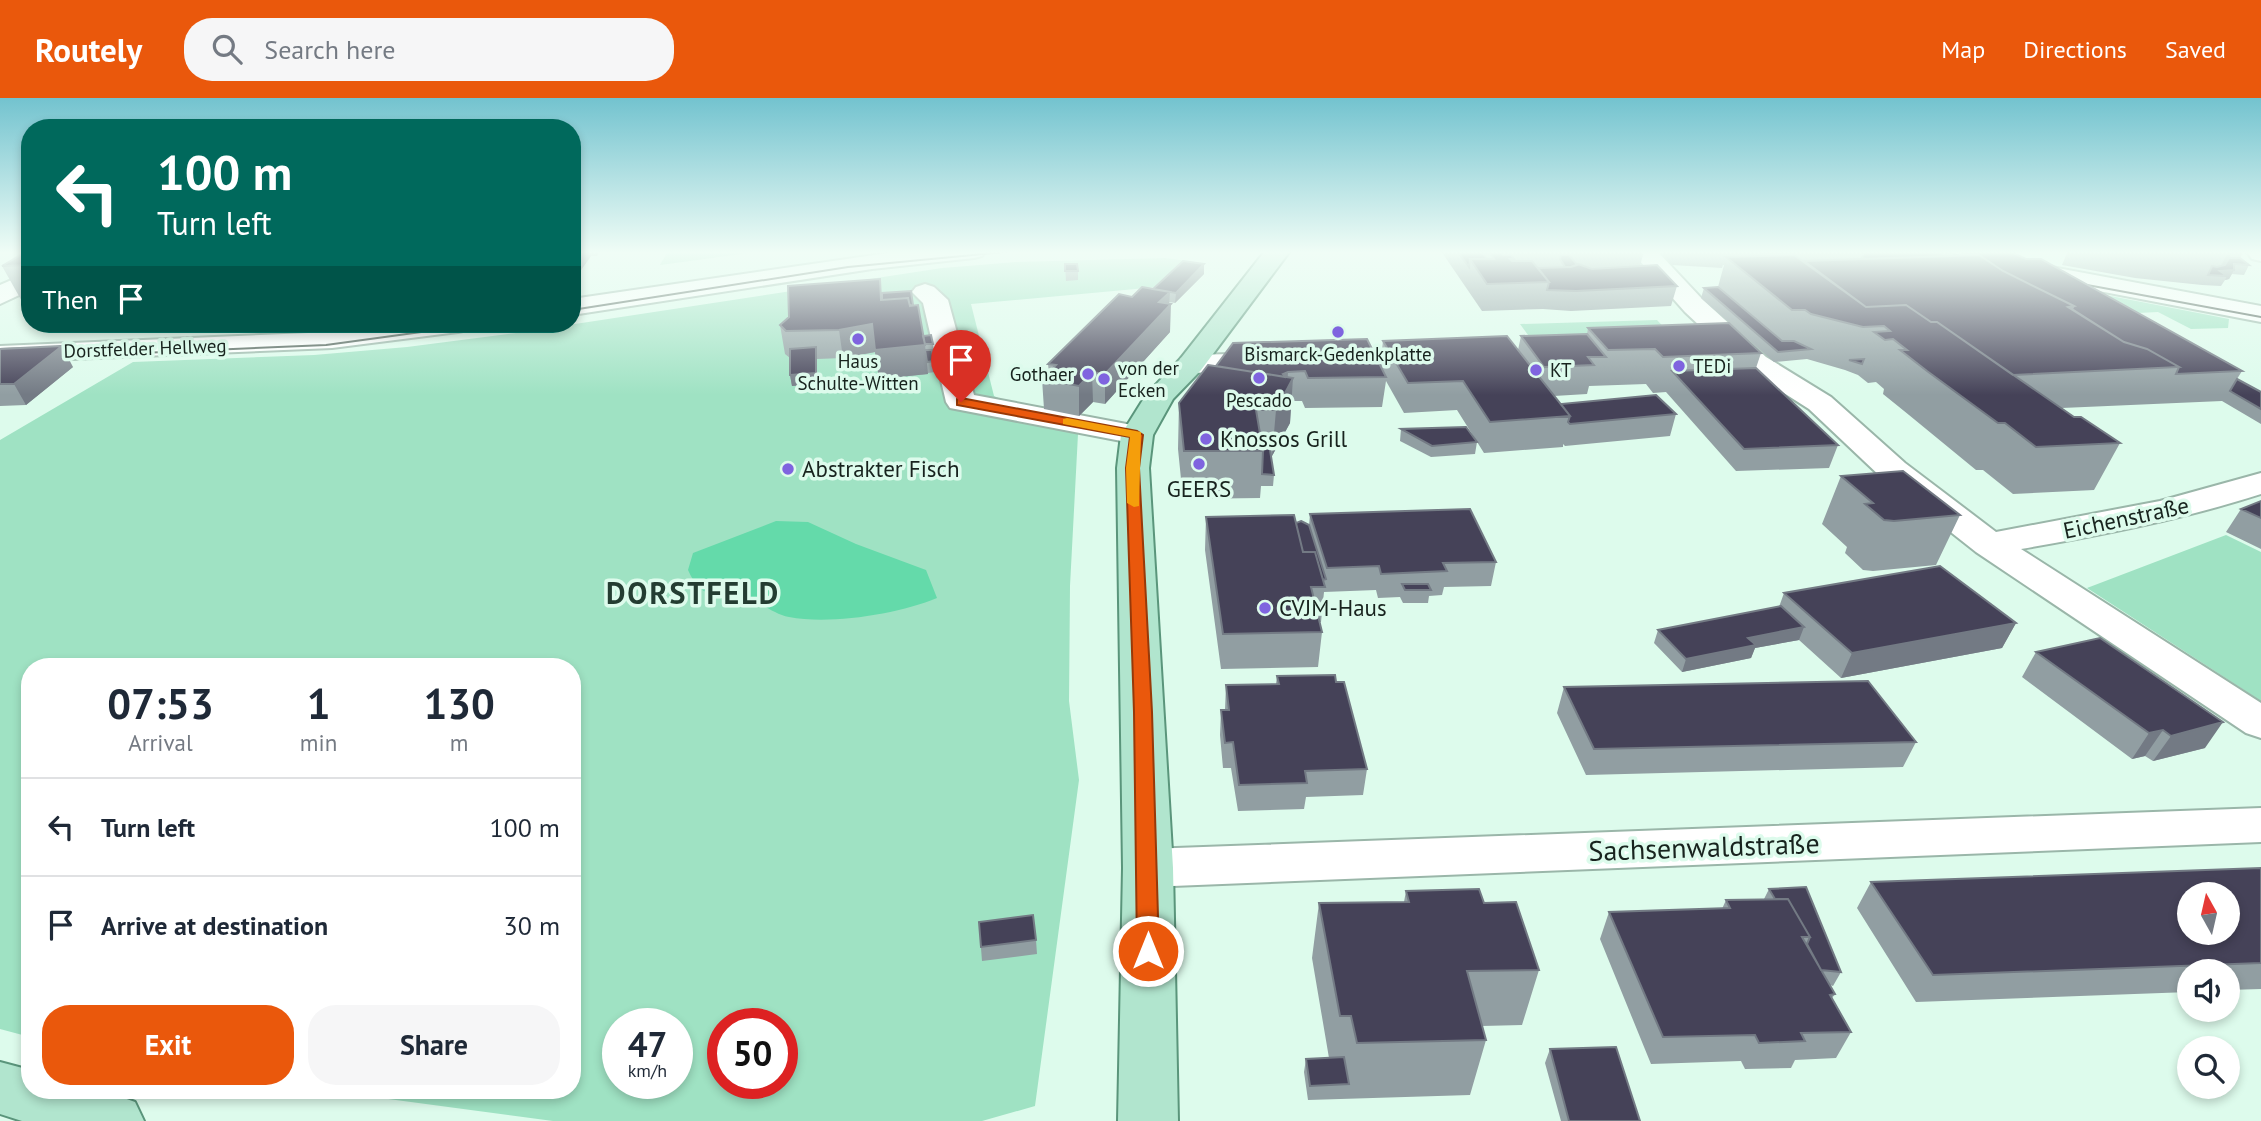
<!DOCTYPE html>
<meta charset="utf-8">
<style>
:root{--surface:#fff;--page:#f6f6f7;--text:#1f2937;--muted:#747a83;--line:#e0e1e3;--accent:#ea580c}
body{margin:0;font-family:"PT Sans",sans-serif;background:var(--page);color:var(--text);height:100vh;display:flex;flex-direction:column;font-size:26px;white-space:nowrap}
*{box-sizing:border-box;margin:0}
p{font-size:23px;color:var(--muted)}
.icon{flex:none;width:38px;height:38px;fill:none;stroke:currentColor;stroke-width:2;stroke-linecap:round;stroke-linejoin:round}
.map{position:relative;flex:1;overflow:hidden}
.sheet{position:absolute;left:21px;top:560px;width:560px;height:441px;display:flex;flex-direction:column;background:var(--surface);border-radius:28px;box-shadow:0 4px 10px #0003}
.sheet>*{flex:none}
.hud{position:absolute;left:21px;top:21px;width:560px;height:214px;border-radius:28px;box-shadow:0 4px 10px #0003;background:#00695c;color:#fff;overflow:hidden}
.needle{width:46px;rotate:352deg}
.tools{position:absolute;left:2177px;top:784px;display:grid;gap:14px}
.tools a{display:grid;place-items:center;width:63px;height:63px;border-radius:50%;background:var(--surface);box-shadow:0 4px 10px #0003;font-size:35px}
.speed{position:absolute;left:602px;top:910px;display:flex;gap:14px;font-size:35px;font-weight:700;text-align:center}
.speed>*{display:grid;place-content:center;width:91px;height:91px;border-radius:50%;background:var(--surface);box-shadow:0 4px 10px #0003;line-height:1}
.speed small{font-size:18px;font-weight:400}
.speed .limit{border:10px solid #d22;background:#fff;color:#111}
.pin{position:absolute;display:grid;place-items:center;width:60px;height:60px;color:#fff;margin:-72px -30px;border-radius:50% 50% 50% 0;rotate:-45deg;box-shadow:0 0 7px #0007}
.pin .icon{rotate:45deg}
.me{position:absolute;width:77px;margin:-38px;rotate:0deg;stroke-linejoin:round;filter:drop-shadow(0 0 5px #0008)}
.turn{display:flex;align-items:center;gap:24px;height:147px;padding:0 21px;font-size:32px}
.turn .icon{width:91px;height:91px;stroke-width:2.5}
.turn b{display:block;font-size:49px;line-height:60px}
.then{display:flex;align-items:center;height:66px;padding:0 21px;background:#0003;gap:14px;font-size:26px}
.eta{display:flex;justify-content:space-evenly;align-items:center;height:119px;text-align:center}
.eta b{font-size:42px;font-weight:700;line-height:49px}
.action{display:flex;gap:14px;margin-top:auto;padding:14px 21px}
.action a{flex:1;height:80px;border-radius:28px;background:var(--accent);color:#fff;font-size:28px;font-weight:700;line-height:80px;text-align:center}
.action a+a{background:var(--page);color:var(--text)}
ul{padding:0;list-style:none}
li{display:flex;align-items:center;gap:21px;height:98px;padding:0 21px;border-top:2px solid var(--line)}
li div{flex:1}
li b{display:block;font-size:26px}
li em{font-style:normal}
header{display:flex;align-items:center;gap:42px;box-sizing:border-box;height:98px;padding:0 35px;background:var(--accent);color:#fff}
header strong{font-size:33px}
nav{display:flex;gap:38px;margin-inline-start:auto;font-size:24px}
.search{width:490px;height:63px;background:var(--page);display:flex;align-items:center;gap:18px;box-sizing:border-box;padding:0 24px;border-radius:28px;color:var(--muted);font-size:26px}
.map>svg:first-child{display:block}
</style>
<header>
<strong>Routely</strong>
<div class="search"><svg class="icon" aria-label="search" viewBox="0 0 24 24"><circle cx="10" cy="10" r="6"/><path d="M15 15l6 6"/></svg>Search here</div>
<nav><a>Map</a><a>Directions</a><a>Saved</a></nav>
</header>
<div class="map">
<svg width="2261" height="1023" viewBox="0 0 2261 1023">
<rect width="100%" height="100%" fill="#ddfbec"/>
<path fill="#9fe2c3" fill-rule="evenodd" d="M668,153H764L660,167Z
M1165,160L1187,163L1157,189L971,206L994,298L1078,336L1070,488L1069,603L1079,682L1035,1008L982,1023H553L321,992H572V569H30V939L0,931V342L133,264L314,257L407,249L516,235L942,170L1016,164ZM618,926H677V985H618ZM723,926H782V985H723Z
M2049,186L2229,221L2228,230L2191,231L2158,214L2137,215Z
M1657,222L1675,241L1534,245L1520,226Z
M2226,437L2261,454V603L2087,490Z"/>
<path fill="#64daaa" d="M776,423L808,424L856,446L926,472L937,500C899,516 830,527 789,519C773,516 760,503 745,500C716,493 703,505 688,472L693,455Z"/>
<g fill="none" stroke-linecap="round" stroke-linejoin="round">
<defs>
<path id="minor" d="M902,153H986L982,158L974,160L872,171L572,217V201Z
M1631,153H1657L1703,202L1766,259L1831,299L1905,365L1996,434L2160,403L2261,375V396C2183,421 2102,437 2021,451L2261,605V640L2246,635L1976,454L1881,379L1809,311L1746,271L1685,214Z
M1914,153H1967L2261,208V224L1926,160L1918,158Z
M2246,153H2261V163L2252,161Z
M30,174V192L0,206V187Z
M925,186L934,189L948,202L974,297L1137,328L1148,330L1153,337L1148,344L1137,346L950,310L946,304L923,205L912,194L916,189Z
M396,226H471L468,232L458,234L332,250L0,264V248L332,234Z
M1432,251L1442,253L1446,259L1442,265L1191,275L1181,272L1177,266L1181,260L1191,257Z
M2261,710V744L1148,789L1131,783L1123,770L1131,757L1148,751Z"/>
<path id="major" d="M1265,153H1290L1201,272L1173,301L1153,337L1149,370L1173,770L1178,1023H1118L1123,770L1117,370L1121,337L1146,297L1181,260Z
M0,964L30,972V992H102L135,1004L144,1023H22L0,1016Z"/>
</defs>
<use href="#minor" stroke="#9ab6a9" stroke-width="4"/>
<use href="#major" stroke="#5a957b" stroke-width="4"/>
<use href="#minor" fill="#fff" fill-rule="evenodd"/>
<use href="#major" fill="#b1e5ce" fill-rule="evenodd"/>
<path stroke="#4c5c54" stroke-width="2" d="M1939,153L1979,161
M2071,184L2261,219
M572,212L848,169L1014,153
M0,251L34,250
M49,259L326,247L480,226"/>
</g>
<path fill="#919ea2" d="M30,153V214H28L2,168Z
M572,153H600L597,158H591L576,179H572Z
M1441,153H1644L1640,168L1592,171L1677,188L1671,208L1571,213L1543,211L1482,213Z
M1660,153H1928L1953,158L1959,157L1960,153H2011L2242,273L2237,281L2261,294V326L2222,303L2062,310L2074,319L2120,345L2094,392L2013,396L1983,372H1976L1909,317L1883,296L1884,291L1876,284L1868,285L1858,277L1845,272L1807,261L1774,264L1701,200L1704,190L1718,189L1724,167H1723L1722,170L1672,167Z
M2068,153H2244L2240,160L2249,167L2244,177L2232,176L2229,181L2225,182L2221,188L2202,187L2135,180L2062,167Z
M1065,166L1078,173V182L1066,183Z
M1204,176L1175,205L1169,204L1170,234L1105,306L1093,304L1079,318L1044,311L1042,281L1049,275L1048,266L1132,199Z
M882,198L913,207L923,238L933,246L935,274L928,275V276L879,281L875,254L843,260L817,261V286L792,288L790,277V260L785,256L780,227Z
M1588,230L1761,255L1756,270L1838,347L1829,370L1736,373L1666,294L1653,295L1646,286L1589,288L1587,296L1554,298L1561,306L1676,316L1670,338L1565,348L1563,346V349L1484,355L1457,312L1404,315L1386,283L1382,309L1305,310L1302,303H1291L1290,325L1272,358H1271L1274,377L1273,388H1261L1260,400L1183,401L1178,351L1179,305L1216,268L1380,267L1383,243L1518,252L1521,238L1587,236Z
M0,251L73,269L26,307L0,308Z
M1401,331L1477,344L1475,356L1431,359L1400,343Z
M1841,378L1960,417L1936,467L1873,473L1863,472L1845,455L1847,449L1822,426Z
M2261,403V451L2226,434L2241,411Z
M1310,416L1496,464L1491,488L1444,489L1442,497L1429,498L1428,505H1403L1400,499L1378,500L1376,492L1324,494L1321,524H1320L1322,534L1318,569L1221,571L1205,452L1206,419L1296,425L1309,428Z
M1784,495L2016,525L2002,550L1841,580L1799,542L1755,550L1751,560L1682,574L1654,545L1658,532L1779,509Z
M2036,554L2205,650L2153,663L2145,658L2132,661L2022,579Z
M1277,578L1336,584L1367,671L1363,697L1306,699L1304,711L1238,713L1231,670H1223L1220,637L1221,612H1225L1226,587L1276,586Z
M1564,589L1916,644L1903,669L1586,677L1557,615Z
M2261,770V891L2228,892V873H2189V894L1916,904L1857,810L1871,784Z
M1769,791L1841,874L1833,888L1830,887L1835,896L1832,900L1851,934L1836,960L1795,962L1791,970L1745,971L1741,963L1651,966L1600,841L1609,814L1722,811L1726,802L1764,801Z
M1406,793L1484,805L1539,872L1522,927L1482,928L1486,942L1470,997L1308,1002L1304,974L1306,961L1329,960L1312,860L1319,805L1404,804Z
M979,824L1036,842L1037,856L982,863Z
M1550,951L1640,1023H1561L1545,965Z"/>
<path fill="#737a84" d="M572,153H590L591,158L576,179L572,164Z
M2229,153H2233L2222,173L2234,172L2229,181L2225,182L2227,178L2216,177Z
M1204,166V176L1175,205L1176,195Z
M1170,194L1169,207L1171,206L1170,234L1105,306V276L1159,204Z
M872,226L925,247L928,276L879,281L875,254L843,260L839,232Z
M62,248L73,269L26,307L14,286Z
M816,249L817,259V286L792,288L790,277Z
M1092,274L1093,304L1079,318V288Z
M1288,274L1287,293L1293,280L1290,325L1272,358L1276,312L1283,276Z
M2016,525L2002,550L1841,580L1852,555Z
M1804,529L1799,542L1755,550L1751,560L1682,574L1686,561L1748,540Z
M2223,624L2205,650L2153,663L2171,638Z
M2163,632L2145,658L2132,661L2149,635Z"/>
<path fill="#454258" stroke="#737a84" stroke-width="2" fill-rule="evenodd" d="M27,153H30V167L2,168Z
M1457,153H1481L1487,161H1470L1469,169Z
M1488,153H1499L1503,157H1511L1514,161H1510L1512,163H1532L1549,184L1487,186L1470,161H1494Z
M1763,153H1797V154L1762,155Z
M1864,153H1927L1953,158L1866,161L1862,160Z
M1962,153H2009L2026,161H2041L2242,273L2176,276L2179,269L2147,251L2124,244L2072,211L2074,208L2003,173L1979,157H1967Z
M1561,157H1569L1577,167L1571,169H1565L1560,161Z
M1794,157L1866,209L1906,207L1931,224H1937L2074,319H2081L2120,345L2036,349L2005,325H1998L1927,273L1900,252H1907L1893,241L1885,242L1874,234L1890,233L1884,228L1863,229L1811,216L1805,212H1792L1726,159Z
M1979,157L2003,173L2074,208L2068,209L2124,244L2147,251L2179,269L2013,277L1937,224H1931L1906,207L1866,209L1804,163Z
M2229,160H2240L2249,167L2234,166V172L2220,173L2227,178L2208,177L2212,168L2217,169L2225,167Z
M1183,163L1204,166L1176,195L1153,191Z
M1065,166H1077L1078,173H1065Z
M1578,166L1592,171L1657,167L1677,188L1576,193L1547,192L1549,184L1538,170L1571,169Z
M880,181L881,202L908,200L910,208L918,207L925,247L875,252L872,226L839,232L786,233L780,227L789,219L788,188Z
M1142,189L1170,194L1159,204L1171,206L1105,276L1092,274L1079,288L1042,281L1056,267L1048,266L1119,196L1132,199Z
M1718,189L1782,243H1794L1811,251L1778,254L1704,190Z
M911,193L913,207L910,208L908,200L882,202V195Z
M1729,225L1761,255L1663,259L1655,251L1608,252L1588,230Z
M1587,236L1606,259H1588L1594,267L1544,269L1521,238Z
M931,237L933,246H925L923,238Z
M1507,238L1570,318L1490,324L1463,283L1408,285L1383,243Z
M1367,241L1386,279L1308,280L1305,273L1288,274L1283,276L1285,278V279L1216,268L1233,245Z
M62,248L14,286H0V251Z
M816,249V275L790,277V251Z
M925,252H932L934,263L927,264Z
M1864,261L1862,266L1849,262Z
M1208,267L1293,280L1276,312H1256L1263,353H1184L1179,305Z
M1756,270L1838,347L1744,351L1672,273Z
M2237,281L2261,294V311L2230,293Z
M1656,297L1676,316L1570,326L1568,324L1570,318L1561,306Z
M1466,329L1477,344L1432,348L1401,331Z
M1269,346L1274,377L1262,376L1263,353L1262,347Z
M1903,373L1960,417L1894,423L1884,422L1865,406L1873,405L1841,378Z
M2261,403V420L2241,411Z
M1470,411L1496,464L1443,465L1447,473L1381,476L1379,468L1327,470L1310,416Z
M1294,417L1303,454H1315L1325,489H1311L1322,534L1223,536L1206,419Z
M1301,423L1309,427L1326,481L1323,482L1315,454H1303L1296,425Z
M1940,468L2016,525L1852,555L1784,495Z
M1402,486H1428L1431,492H1405Z
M1781,508L1804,529L1748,540L1756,547L1686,561L1658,532Z
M2100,540L2223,624L2171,638L2163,632L2149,635L2036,554Z
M1335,577L1336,584H1344L1367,671L1305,673L1307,685L1239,687L1233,644L1225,645L1221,612H1229L1226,587L1279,586L1277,578Z
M1868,583L1916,644L1594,651L1564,589Z
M2261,770V865L1933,877L1871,784ZM2189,796H2228V835H2189Z
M1806,789L1841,874L1821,872L1807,846L1810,839L1788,801H1775L1769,791Z
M1479,791L1484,805L1516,804L1539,872L1467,873L1486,942L1357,945L1351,918H1340L1319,805L1409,804L1406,793Z
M1788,801L1810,839H1802L1835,896L1830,897L1851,934L1801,935L1805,943L1759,945L1755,937L1663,939L1609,814L1730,810L1726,802Z
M1033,817L1036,842L981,849L979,824Z
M1616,949L1640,1023H1569L1550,951Z
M1344,959L1349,986L1310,988L1306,961Z"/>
<linearGradient id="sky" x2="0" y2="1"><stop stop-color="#73c3cf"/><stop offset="0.52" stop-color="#f0fdf6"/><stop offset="1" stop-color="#f0fdf6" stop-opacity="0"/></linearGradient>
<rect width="2261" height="297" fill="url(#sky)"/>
<path fill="#ea580c" stroke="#983908" stroke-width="2" d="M961,300L1137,333L1143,337L1139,370L1152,614L1159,853L1156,860L1148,862L1141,860L1137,853L1134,614L1126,370L1130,339L957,307V301Z"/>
<path fill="#f59e0b" d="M1067,320L1141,334L1139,408L1134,409L1127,405L1126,370L1130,339L1063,326V321Z"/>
<g fill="#7f64df" stroke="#ddfbec" stroke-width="2.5">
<circle cx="1338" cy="234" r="7"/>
<circle cx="858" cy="241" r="7"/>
<circle cx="1679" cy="268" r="7"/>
<circle cx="1536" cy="272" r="7"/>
<circle cx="1088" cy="276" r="7"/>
<circle cx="1259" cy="280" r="7"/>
<circle cx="1104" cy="281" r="7"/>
<circle cx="1206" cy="341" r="7"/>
<circle cx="1199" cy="366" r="7"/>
<circle cx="788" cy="371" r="7"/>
<circle cx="1265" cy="510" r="7"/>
</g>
<g text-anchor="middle" stroke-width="7" stroke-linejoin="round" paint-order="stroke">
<g font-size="19" fill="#18231e" stroke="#ddfbec">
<text transform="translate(145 250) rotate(-2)" y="7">Dorstfelder Hellweg</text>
</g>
<g font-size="19" fill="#18231e" stroke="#ddfbec">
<text x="1338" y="263">Bismarck-Gedenkplatte</text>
<text x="858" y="270">Haus<tspan x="858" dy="22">Schulte-Witten</tspan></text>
<text x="1693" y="275" text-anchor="start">TEDi</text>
<text x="1118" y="277" text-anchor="start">von der<tspan x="1118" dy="22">Ecken</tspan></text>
<text x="1550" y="279" text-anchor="start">KT</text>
<text x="1074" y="283" text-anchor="end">Gothaer</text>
<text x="1259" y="309">Pescado</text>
</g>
<g font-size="23" fill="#18231e" stroke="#ddfbec" text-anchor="start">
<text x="1220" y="349">Knossos Grill</text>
<text x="802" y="379">Abstrakter Fisch</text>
<text x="1199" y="399" text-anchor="middle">GEERS</text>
<text x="1279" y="518">CVJM-Haus</text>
</g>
<g font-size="23" fill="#18231e" stroke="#ddfbec">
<text transform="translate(2126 420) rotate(-12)" y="8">Eichenstraße</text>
</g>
<g font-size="28" fill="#18231e" stroke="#ddfbec">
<text transform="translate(1704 749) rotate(-2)" y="10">Sachsenwaldstraße</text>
</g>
<g font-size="30" font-weight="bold" letter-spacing="2" fill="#243d32" stroke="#ddfbec">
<text x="693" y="506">DORSTFELD</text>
</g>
</g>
</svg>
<div class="tools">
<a><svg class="needle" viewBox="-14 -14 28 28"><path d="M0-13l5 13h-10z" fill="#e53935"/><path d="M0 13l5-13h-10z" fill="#747a83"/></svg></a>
<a><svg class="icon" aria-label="sound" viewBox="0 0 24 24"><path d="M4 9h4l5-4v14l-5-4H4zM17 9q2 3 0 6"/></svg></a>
<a><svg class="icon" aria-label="search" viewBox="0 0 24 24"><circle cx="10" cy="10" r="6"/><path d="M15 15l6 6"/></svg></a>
</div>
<div class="speed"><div>47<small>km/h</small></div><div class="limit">50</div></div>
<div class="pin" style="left:961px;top:304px;background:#d93025"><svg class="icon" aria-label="arrive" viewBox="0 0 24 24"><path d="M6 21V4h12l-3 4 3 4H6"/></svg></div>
<svg class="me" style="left:1148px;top:853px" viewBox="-20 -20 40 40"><circle r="17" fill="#ea580c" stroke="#fff" stroke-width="3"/><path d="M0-11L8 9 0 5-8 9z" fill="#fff"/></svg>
<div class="hud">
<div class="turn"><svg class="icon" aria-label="left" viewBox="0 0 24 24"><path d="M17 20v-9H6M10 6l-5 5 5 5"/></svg><div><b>100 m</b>Turn left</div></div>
<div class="then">Then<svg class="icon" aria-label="arrive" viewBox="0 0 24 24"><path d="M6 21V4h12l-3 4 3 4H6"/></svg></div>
</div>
<section class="sheet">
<div class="eta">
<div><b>07:53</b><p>Arrival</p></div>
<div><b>1</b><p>min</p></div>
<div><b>130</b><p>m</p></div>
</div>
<ul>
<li><svg class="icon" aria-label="left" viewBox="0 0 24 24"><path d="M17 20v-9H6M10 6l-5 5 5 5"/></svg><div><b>Turn left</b></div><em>100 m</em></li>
<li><svg class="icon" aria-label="arrive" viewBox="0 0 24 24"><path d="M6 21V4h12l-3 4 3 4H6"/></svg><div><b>Arrive at destination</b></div><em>30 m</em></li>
</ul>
<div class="action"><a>Exit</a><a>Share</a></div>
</section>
</div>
